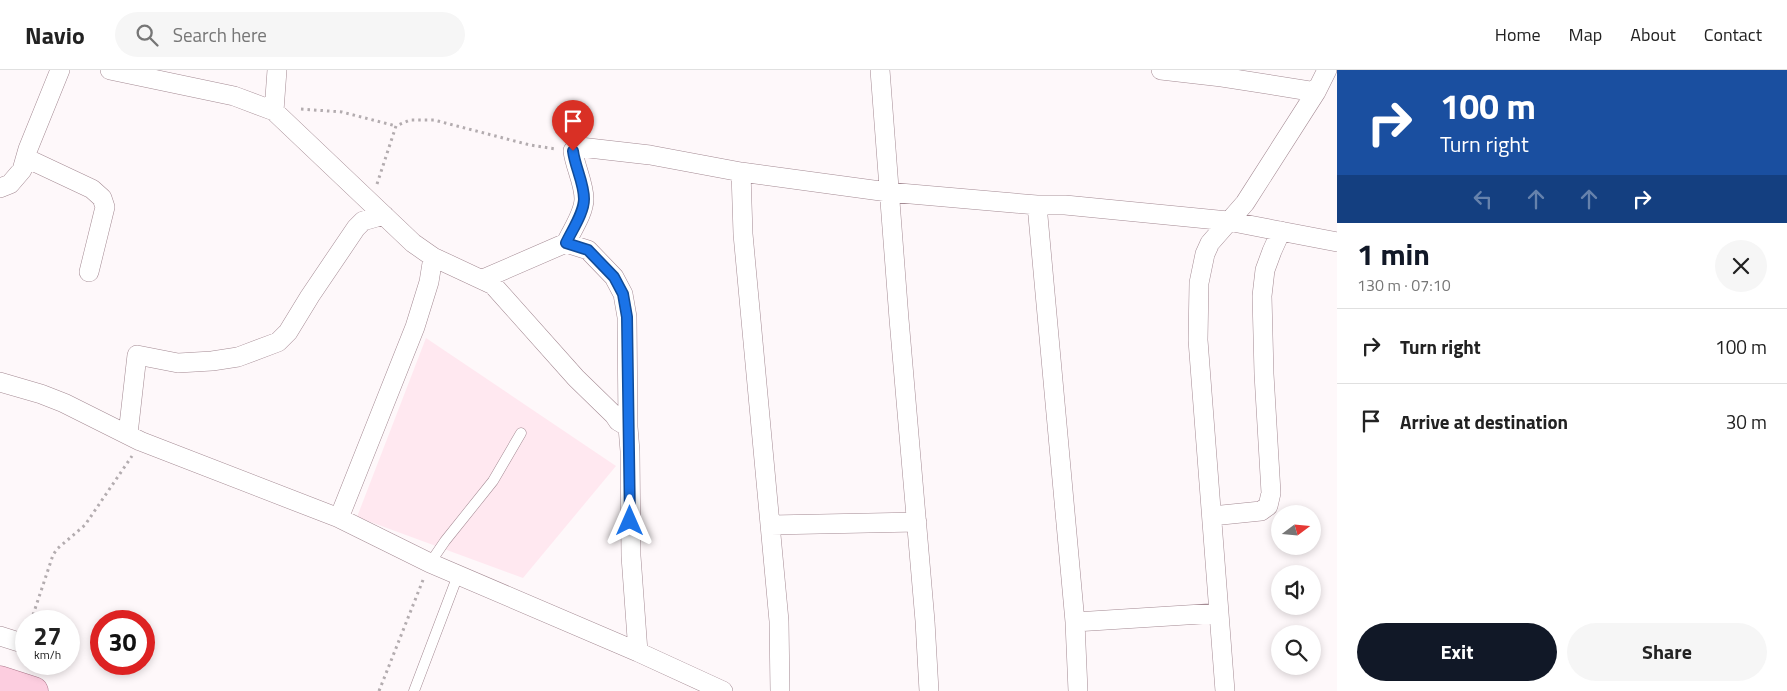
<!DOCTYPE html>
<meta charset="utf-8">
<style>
:root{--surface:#fff;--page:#f6f6f6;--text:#222;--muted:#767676;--line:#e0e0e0;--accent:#111827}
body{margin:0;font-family:"Titillium Web",sans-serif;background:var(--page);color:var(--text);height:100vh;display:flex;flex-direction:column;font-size:19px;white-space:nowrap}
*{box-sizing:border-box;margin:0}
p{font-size:16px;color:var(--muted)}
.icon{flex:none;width:28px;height:28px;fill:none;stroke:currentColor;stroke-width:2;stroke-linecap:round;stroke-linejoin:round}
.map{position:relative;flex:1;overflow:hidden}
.sheet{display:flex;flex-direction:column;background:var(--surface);width:450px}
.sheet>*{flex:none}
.top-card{background:#1a4fa0;color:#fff;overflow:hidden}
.needle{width:32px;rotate:74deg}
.controls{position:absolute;left:1271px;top:435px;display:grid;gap:10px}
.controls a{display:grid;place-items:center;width:50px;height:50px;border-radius:50%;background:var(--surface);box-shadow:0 2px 8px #0003;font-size:25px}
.speed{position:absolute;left:15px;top:540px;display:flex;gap:10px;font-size:25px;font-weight:700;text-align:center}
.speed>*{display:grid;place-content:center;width:65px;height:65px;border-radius:50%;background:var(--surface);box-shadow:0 2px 8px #0003;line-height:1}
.speed small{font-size:12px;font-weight:400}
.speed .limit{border:8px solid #d22;background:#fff;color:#111}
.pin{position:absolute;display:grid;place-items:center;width:42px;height:42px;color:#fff;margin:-51px -21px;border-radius:50% 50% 50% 0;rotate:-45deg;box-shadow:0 0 5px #0007}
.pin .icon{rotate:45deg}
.me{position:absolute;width:55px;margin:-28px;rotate:0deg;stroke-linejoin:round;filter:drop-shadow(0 0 4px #0008)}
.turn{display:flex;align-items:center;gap:18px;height:105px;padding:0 20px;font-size:22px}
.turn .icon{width:65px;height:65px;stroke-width:2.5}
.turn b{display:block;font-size:35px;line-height:42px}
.lanes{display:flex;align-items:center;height:48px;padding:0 20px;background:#0003;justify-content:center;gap:25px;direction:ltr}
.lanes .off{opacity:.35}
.round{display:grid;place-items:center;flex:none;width:52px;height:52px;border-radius:26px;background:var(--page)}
.headline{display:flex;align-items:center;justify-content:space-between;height:85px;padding:0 20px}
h1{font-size:30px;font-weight:700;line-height:38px;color:var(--accent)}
.cta{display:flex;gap:10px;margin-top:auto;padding:10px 20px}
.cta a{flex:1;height:58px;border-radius:30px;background:var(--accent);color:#fff;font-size:20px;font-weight:700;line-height:58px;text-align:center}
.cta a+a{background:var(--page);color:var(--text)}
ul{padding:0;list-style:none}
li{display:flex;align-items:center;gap:15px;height:75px;padding:0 20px;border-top:1px solid var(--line)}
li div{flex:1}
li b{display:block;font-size:19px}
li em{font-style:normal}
header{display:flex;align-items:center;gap:30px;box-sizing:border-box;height:70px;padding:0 25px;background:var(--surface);border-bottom:1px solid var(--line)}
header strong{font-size:24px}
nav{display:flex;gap:28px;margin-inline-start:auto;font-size:18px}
.search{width:350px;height:45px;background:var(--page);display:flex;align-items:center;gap:12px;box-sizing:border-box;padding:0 18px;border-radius:28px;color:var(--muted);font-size:19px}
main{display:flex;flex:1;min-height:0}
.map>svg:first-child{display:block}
</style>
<header>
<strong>Navio</strong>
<div class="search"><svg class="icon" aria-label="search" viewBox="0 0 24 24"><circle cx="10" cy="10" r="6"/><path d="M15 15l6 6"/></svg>Search here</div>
<nav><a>Home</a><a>Map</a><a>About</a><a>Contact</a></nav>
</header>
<main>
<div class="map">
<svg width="1337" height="621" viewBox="0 0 1337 621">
<rect width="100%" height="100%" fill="#fef8fa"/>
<path fill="#ffe8f0" d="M426,268L616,396L523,508L357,447Z"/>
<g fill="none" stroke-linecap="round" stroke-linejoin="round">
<defs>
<path id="service" d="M430,493L445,471L493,411L521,363
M414,621L458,505"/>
<path id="minor" d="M110,0L234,26L274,41L413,173L433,187L493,215L576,308L614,345L618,351L628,357L630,381L631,486L638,582
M880,0L899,249L925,551L929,621
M1161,0L1222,7L1316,22
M274,41L277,0
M26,88L92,119L102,128L105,137L89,202
M741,102L743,164L779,551L780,621
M0,118L10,114L22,100L28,79L60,0
M1037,135L1075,552L1078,621
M566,173C572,160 584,143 584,129C584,113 575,97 573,81L580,77L650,85L741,102L888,122L1037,135H1065L1228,151L1337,172
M483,209L566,173L588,180L614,207L623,224L627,247L628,357
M0,312L41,324L64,333L140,371L339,448L430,493L638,582L723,621
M128,364L137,285L178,293L212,291L238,287L278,272L288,262L310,226L356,158L363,151L384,145
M1212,446L1261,441L1268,436L1271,423L1264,304L1262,226L1265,200L1272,181L1281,161
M339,448L415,257L429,212L433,187
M771,455L917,452
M1075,552L1218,543
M0,566L22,573
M1225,621L1198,270L1199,213L1205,184L1210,173L1245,133L1316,22L1327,0"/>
<path id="primary" d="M0,610L34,621"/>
</defs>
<use href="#service" stroke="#a48a93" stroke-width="11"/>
<use href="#minor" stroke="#a48a93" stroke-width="20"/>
<use href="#primary" stroke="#ad778c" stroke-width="29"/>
<path stroke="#b3acaf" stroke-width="3" stroke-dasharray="2.5 4" stroke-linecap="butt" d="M301,39L342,42L396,56
M377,114L396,56L410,50H434L530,75L556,79
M31,551L53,485L57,479L85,455L132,386
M379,621L423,510"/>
<use href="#service" stroke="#fff" stroke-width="10"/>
<use href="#minor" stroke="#fff" stroke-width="19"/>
<use href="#primary" stroke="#fccddf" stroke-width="28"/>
</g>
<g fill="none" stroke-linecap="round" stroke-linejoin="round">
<defs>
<path id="route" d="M573,81C575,97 584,113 584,129C584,143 572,160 566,173L588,180L614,207L623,224L627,247L630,451"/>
</defs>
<use href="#route" stroke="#114b97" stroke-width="12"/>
<use href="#route" stroke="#1a73e8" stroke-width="9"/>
</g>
</svg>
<div class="controls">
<a><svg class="needle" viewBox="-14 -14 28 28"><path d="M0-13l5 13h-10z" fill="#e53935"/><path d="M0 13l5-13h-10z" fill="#767676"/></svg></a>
<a><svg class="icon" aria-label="sound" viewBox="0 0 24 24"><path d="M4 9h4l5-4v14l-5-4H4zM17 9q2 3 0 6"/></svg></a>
<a><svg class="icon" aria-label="search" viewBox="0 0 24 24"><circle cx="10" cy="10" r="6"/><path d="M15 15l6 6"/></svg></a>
</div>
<div class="speed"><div>27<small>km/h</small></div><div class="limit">30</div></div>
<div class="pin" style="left:573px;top:81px;background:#d93025"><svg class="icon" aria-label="arrive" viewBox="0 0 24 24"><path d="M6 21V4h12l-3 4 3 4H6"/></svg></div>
<svg class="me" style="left:630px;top:451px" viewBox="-20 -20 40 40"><path d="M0-17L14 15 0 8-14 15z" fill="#1a73e8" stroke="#fff" stroke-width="4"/></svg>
</div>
<section class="sheet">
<div class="top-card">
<div class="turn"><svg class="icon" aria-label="right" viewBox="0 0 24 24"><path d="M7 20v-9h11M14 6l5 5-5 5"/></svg><div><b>100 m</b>Turn right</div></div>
<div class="lanes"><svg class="icon off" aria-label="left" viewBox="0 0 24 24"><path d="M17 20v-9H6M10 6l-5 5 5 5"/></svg><svg class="icon off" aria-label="ahead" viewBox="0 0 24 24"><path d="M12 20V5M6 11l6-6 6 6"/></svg><svg class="icon off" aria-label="ahead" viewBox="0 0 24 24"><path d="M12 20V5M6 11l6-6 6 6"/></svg><svg class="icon" aria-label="right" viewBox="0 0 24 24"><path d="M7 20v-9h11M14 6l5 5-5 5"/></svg></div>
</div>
<div class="headline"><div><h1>1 min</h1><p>130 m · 07:10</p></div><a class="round"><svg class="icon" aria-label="close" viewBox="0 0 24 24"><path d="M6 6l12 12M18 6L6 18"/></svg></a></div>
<ul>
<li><svg class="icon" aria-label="right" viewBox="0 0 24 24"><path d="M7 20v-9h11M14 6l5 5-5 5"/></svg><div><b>Turn right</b></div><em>100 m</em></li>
<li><svg class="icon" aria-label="arrive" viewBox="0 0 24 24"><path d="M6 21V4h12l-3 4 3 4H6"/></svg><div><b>Arrive at destination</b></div><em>30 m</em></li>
</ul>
<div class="cta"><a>Exit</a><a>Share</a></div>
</section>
</main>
